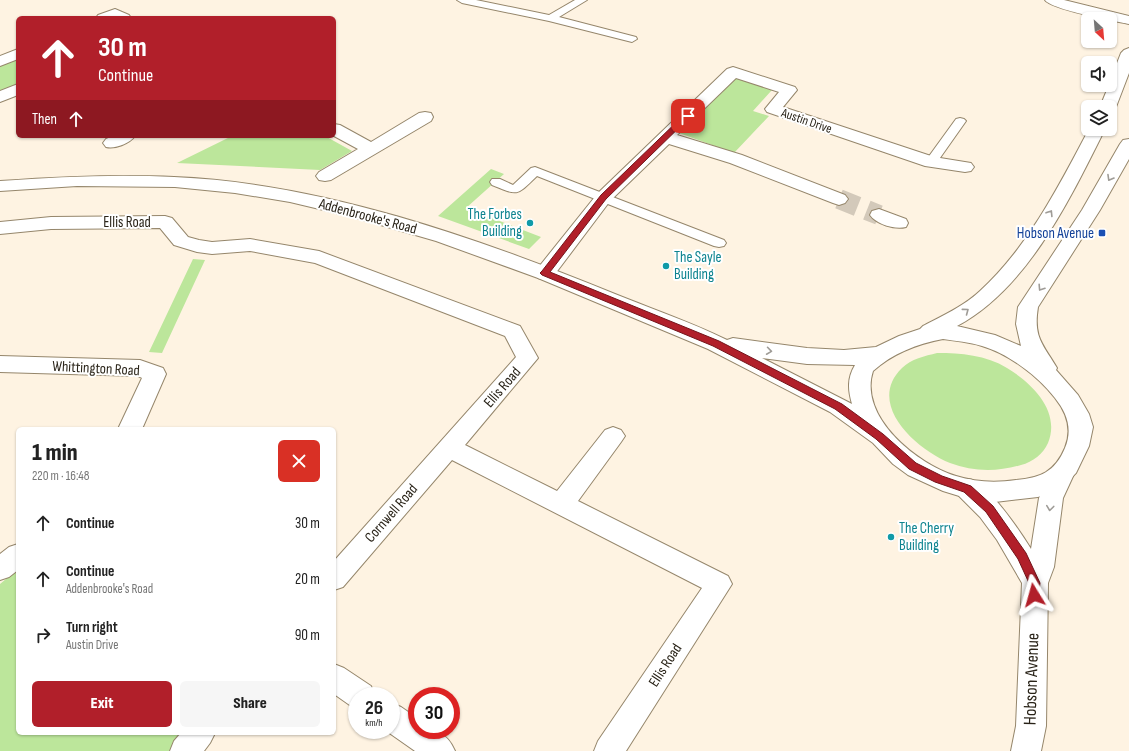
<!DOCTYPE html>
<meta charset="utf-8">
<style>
:root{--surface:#fff;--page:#f6f6f6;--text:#222;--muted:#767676;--accent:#b11f2a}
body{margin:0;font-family:"Sofia Sans Condensed",sans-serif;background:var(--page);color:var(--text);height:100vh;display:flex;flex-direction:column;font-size:15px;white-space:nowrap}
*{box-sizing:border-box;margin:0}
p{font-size:13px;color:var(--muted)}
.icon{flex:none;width:22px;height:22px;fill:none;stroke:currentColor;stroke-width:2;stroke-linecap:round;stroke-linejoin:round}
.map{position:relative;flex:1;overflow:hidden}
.panel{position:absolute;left:16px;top:427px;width:320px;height:308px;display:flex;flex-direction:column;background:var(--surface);border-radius:6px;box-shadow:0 1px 3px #0004}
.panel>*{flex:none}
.top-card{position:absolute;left:16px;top:16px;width:320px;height:122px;border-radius:6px;box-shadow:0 1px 3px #0004;background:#b11f2a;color:#fff;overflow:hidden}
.needle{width:26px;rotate:154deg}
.controls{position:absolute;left:1081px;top:12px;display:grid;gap:8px}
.controls a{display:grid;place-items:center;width:36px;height:36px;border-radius:6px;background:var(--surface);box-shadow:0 1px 3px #0004;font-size:20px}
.speed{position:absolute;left:348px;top:687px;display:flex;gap:8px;font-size:20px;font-weight:700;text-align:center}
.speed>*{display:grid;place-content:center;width:52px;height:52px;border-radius:50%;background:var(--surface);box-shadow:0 1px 3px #0004;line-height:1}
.speed small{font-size:10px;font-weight:400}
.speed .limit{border:6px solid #d22;background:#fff;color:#111}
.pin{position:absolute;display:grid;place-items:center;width:34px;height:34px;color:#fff;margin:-17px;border-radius:8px;box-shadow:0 2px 6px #0006}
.me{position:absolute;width:44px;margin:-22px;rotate:352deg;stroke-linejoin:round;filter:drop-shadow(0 0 3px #0008)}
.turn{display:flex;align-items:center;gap:14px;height:84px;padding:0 16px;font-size:18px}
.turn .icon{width:52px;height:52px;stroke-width:2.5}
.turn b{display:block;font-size:28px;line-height:34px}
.then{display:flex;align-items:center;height:38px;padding:0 16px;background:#0003;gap:8px;font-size:15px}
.round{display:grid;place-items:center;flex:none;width:42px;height:42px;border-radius:6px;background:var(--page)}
.overview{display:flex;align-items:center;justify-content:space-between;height:68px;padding:0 16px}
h1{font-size:24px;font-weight:800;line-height:30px}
.cta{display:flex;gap:8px;margin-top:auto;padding:8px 16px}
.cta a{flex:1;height:46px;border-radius:6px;background:var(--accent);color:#fff;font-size:16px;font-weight:800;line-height:46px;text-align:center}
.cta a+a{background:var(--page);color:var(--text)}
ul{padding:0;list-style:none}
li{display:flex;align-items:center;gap:12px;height:56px;padding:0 16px}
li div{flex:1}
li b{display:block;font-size:15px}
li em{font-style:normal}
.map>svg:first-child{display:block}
</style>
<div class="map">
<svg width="1129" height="751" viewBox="0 0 1129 751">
<rect width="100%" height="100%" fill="#fef3e2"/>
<path fill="#bce69b" d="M18,58V85L0,93V65Z
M735,78L772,90L753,111L769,116L734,153L679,133Z
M232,136H325L352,151L320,170L177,163Z
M491,169L504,174L466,208L541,237L529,249L438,216Z
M193,259L205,260L162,353L149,352Z
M937,353C961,353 986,355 1007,368C1032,383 1061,411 1048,443C1043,454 1033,462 1021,465C998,472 973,472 950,463C917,450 865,404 902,368C911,359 925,356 937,353Z
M18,569V733H185L169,751H0V584Z"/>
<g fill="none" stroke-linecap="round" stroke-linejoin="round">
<path stroke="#d3c9ba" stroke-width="20" stroke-dasharray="20 10" stroke-linecap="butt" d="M839,199L879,215"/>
<defs>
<path id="lane" d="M457,0H476L549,15L575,0H587L559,17L636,37L637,39L632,42L549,21L462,3Z
M960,118L964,119L966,121L935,165H927L925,162L927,159L956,119Z
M535,167L724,240L726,243L724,246L719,247L714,246L537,176C516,196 519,196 492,185L490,182L492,179H500L513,185L531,168Z"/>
<path id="street" d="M115,9L129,15L131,18H96L98,15Z
M18,49V59L0,66V56Z
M733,67L795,87L797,90L783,107L934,157L971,163L974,167L971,171L965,172L925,166L767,112L765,109L779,92L736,78L677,135L742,155L845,195L848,199L845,203L839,205L833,203L730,163L669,144L610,201L552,278L545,280L538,278L535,273L538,268L598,193L727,69Z
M18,84V95L0,102V91Z
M425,112L431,113L433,117L431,121L331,180L325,181L319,180L316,176L319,172L358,149L334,136V124L340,125L371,142L419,113Z
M113,136H135C129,144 115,149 106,147L103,143L106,139Z
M879,209L906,219L908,223L906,227C895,230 876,224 870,215L872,211Z
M165,216L172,218L188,237L199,240L212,242L250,239L319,251L520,326L538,358L465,445L557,491L605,430L613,427L621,430L625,436L621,442L578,501L728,576L732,584L626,751H594L598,741L702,588L452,460L343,587L334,590V561L516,357L505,336L315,263L250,251L212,254L197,252L174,245L160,228L51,229L0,234V222L51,217Z
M0,356L140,360L163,368L166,374L142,429H118L142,378L138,376L0,372Z
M1063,462L1071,465L1075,472L1063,498L1054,567L1048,583L1046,726L1041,751H1011L1016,726L1022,583L997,540L980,517L959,496L956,489L959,482C962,481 966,479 968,479C986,480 1022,534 1031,549L1039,498L1055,465Z
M18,544V570L9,577L0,580V554L9,547Z
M334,664L344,668L371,686L375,696H357V708L351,706L334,694Z
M391,703L401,707L417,718V730C436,730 447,732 455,751H415L385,730H391Z
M181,733H215L210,743L204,751H170L174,741Z"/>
<path id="secondary" d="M1129,48V73L1116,107L1114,110L1110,111V107H1100L1109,85H1110V81L1121,53L1124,50Z
M1089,129H1105C1070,199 1028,288 957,326L995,335L1021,346L1016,324L1018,307L1082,210L1120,144L1123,140L1129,139V159L1100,210L1038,307C1033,338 1043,344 1057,368L1056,370L1078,395L1089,414L1093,427L1089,446L1076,473L1067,482L1058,490L1038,497L995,502L969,499L943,491L908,475L893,464L873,443L830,412L708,349L538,278L436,241L353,217L290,202L235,193L175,187L77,186L0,191V181C58,177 116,174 174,177C322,183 478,238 615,294C652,309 691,322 727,340L733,338L807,348L844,350L876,347L899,336L920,329L923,326C942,316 964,306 980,291C1028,247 1059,186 1089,129ZM943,339C956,341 969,342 982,346C1009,354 1038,376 1055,398C1067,413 1073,429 1065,448C1055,472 1040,478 1016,480C995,483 975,482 956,476C917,464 858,417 873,371C893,353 917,344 943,339ZM762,358L807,364L855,365C847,378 848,390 852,404Z"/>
<path id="primary" d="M1045,0H1064L1129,16V24C1115,21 1052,10 1045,0Z"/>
</defs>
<use href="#lane" stroke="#95866b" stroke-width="2"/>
<use href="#street" stroke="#95866b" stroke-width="2"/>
<use href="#secondary" stroke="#95866b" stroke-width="2"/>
<use href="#primary" stroke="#95866b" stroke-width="2"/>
<use href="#lane" fill="#fff" fill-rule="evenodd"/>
<use href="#street" fill="#fff" fill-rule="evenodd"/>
<use href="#secondary" fill="#fff" fill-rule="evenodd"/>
<use href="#primary" fill="#fff" fill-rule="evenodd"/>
</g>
<defs><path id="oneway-chevron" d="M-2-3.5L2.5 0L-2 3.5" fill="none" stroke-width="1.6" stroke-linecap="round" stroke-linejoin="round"/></defs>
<g stroke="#9f9c97">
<use href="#oneway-chevron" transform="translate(1110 178) rotate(120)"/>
<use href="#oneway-chevron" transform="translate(1050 213) rotate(-58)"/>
<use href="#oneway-chevron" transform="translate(1041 288) rotate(123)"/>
<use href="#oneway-chevron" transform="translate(966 311) rotate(-37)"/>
<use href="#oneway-chevron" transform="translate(769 351) rotate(8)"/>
<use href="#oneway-chevron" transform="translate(1050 508) rotate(97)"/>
</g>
<path fill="#b11f2a" stroke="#73141b" d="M685,114L691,116L606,199L550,272L719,341L842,404L883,434L916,463L942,476L971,486L993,506L1026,553L1040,583L1038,599L1034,600L1030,599L1029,595V583L1018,559L986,512L964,492L935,482L909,469L876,439L835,409L713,346L542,275L540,273L542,271L601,195Z"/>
<g fill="#0f9aa8" stroke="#fff" stroke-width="1.5">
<circle cx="530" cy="223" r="4"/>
<circle cx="666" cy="266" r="4"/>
<circle cx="891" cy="537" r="4"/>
</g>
<rect fill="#1a4fb4" stroke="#fff" stroke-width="1.5" x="1098" y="229" width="8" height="8" rx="2"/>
<g text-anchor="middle" stroke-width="4" stroke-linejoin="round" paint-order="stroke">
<g font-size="13" fill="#292318" stroke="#fff">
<text transform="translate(807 120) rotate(19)" y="5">Austin Drive</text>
</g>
<g font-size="15" fill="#0d838f" stroke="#fff" text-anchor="start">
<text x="522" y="219" text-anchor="end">The Forbes<tspan x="522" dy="17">Building</tspan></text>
<text x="674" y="262">The Sayle<tspan x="674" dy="17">Building</tspan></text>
<text x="899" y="533">The Cherry<tspan x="899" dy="17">Building</tspan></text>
</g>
<g font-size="15" fill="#292318" stroke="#fff">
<text transform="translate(368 216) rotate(15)" y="5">Addenbrooke's Road</text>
<text x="127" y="227">Ellis Road</text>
<text transform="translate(96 368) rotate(3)" y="5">Whittington Road</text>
<text transform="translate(502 387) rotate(-49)" y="5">Ellis Road</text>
<text transform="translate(391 513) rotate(-49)" y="5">Cornwell Road</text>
<text transform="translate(665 665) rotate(-57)" y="5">Ellis Road</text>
</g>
<g font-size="15" fill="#164399" stroke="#fff" text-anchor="end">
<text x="1094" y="238">Hobson Avenue</text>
</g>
<g font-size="18" fill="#292318" stroke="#fff">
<text transform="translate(1031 679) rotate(-88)" y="6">Hobson Avenue</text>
</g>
</g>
</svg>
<div class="controls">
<a><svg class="needle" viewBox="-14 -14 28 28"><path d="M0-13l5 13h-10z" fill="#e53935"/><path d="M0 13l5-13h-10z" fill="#767676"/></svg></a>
<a><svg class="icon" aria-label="sound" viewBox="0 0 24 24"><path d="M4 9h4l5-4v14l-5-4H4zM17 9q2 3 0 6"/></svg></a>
<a><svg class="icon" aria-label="layers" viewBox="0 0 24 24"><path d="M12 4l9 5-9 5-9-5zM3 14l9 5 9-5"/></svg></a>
</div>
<div class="speed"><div>26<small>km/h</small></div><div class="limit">30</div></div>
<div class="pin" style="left:688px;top:116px;background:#d93025"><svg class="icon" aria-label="arrive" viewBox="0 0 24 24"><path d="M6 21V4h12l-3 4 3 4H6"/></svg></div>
<svg class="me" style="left:1034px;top:595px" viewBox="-20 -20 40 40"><path d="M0-17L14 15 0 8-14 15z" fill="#b11f2a" stroke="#fff" stroke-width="4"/></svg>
<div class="top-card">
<div class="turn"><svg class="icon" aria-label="ahead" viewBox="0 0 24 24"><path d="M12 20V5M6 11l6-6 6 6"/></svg><div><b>30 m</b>Continue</div></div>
<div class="then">Then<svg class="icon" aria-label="ahead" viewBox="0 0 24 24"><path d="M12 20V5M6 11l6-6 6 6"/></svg></div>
</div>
<section class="panel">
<div class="overview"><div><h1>1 min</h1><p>220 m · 16:48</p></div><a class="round" style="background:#d93025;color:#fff"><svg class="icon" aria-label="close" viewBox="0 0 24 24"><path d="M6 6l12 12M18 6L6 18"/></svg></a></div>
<ul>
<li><svg class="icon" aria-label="ahead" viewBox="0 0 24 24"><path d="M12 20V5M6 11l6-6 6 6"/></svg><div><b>Continue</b></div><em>30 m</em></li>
<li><svg class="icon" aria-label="ahead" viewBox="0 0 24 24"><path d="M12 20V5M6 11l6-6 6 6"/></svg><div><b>Continue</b><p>Addenbrooke's Road</p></div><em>20 m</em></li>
<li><svg class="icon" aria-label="right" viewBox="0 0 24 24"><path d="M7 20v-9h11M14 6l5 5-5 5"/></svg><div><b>Turn right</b><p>Austin Drive</p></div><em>90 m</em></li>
</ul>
<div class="cta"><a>Exit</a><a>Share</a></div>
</section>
</div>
